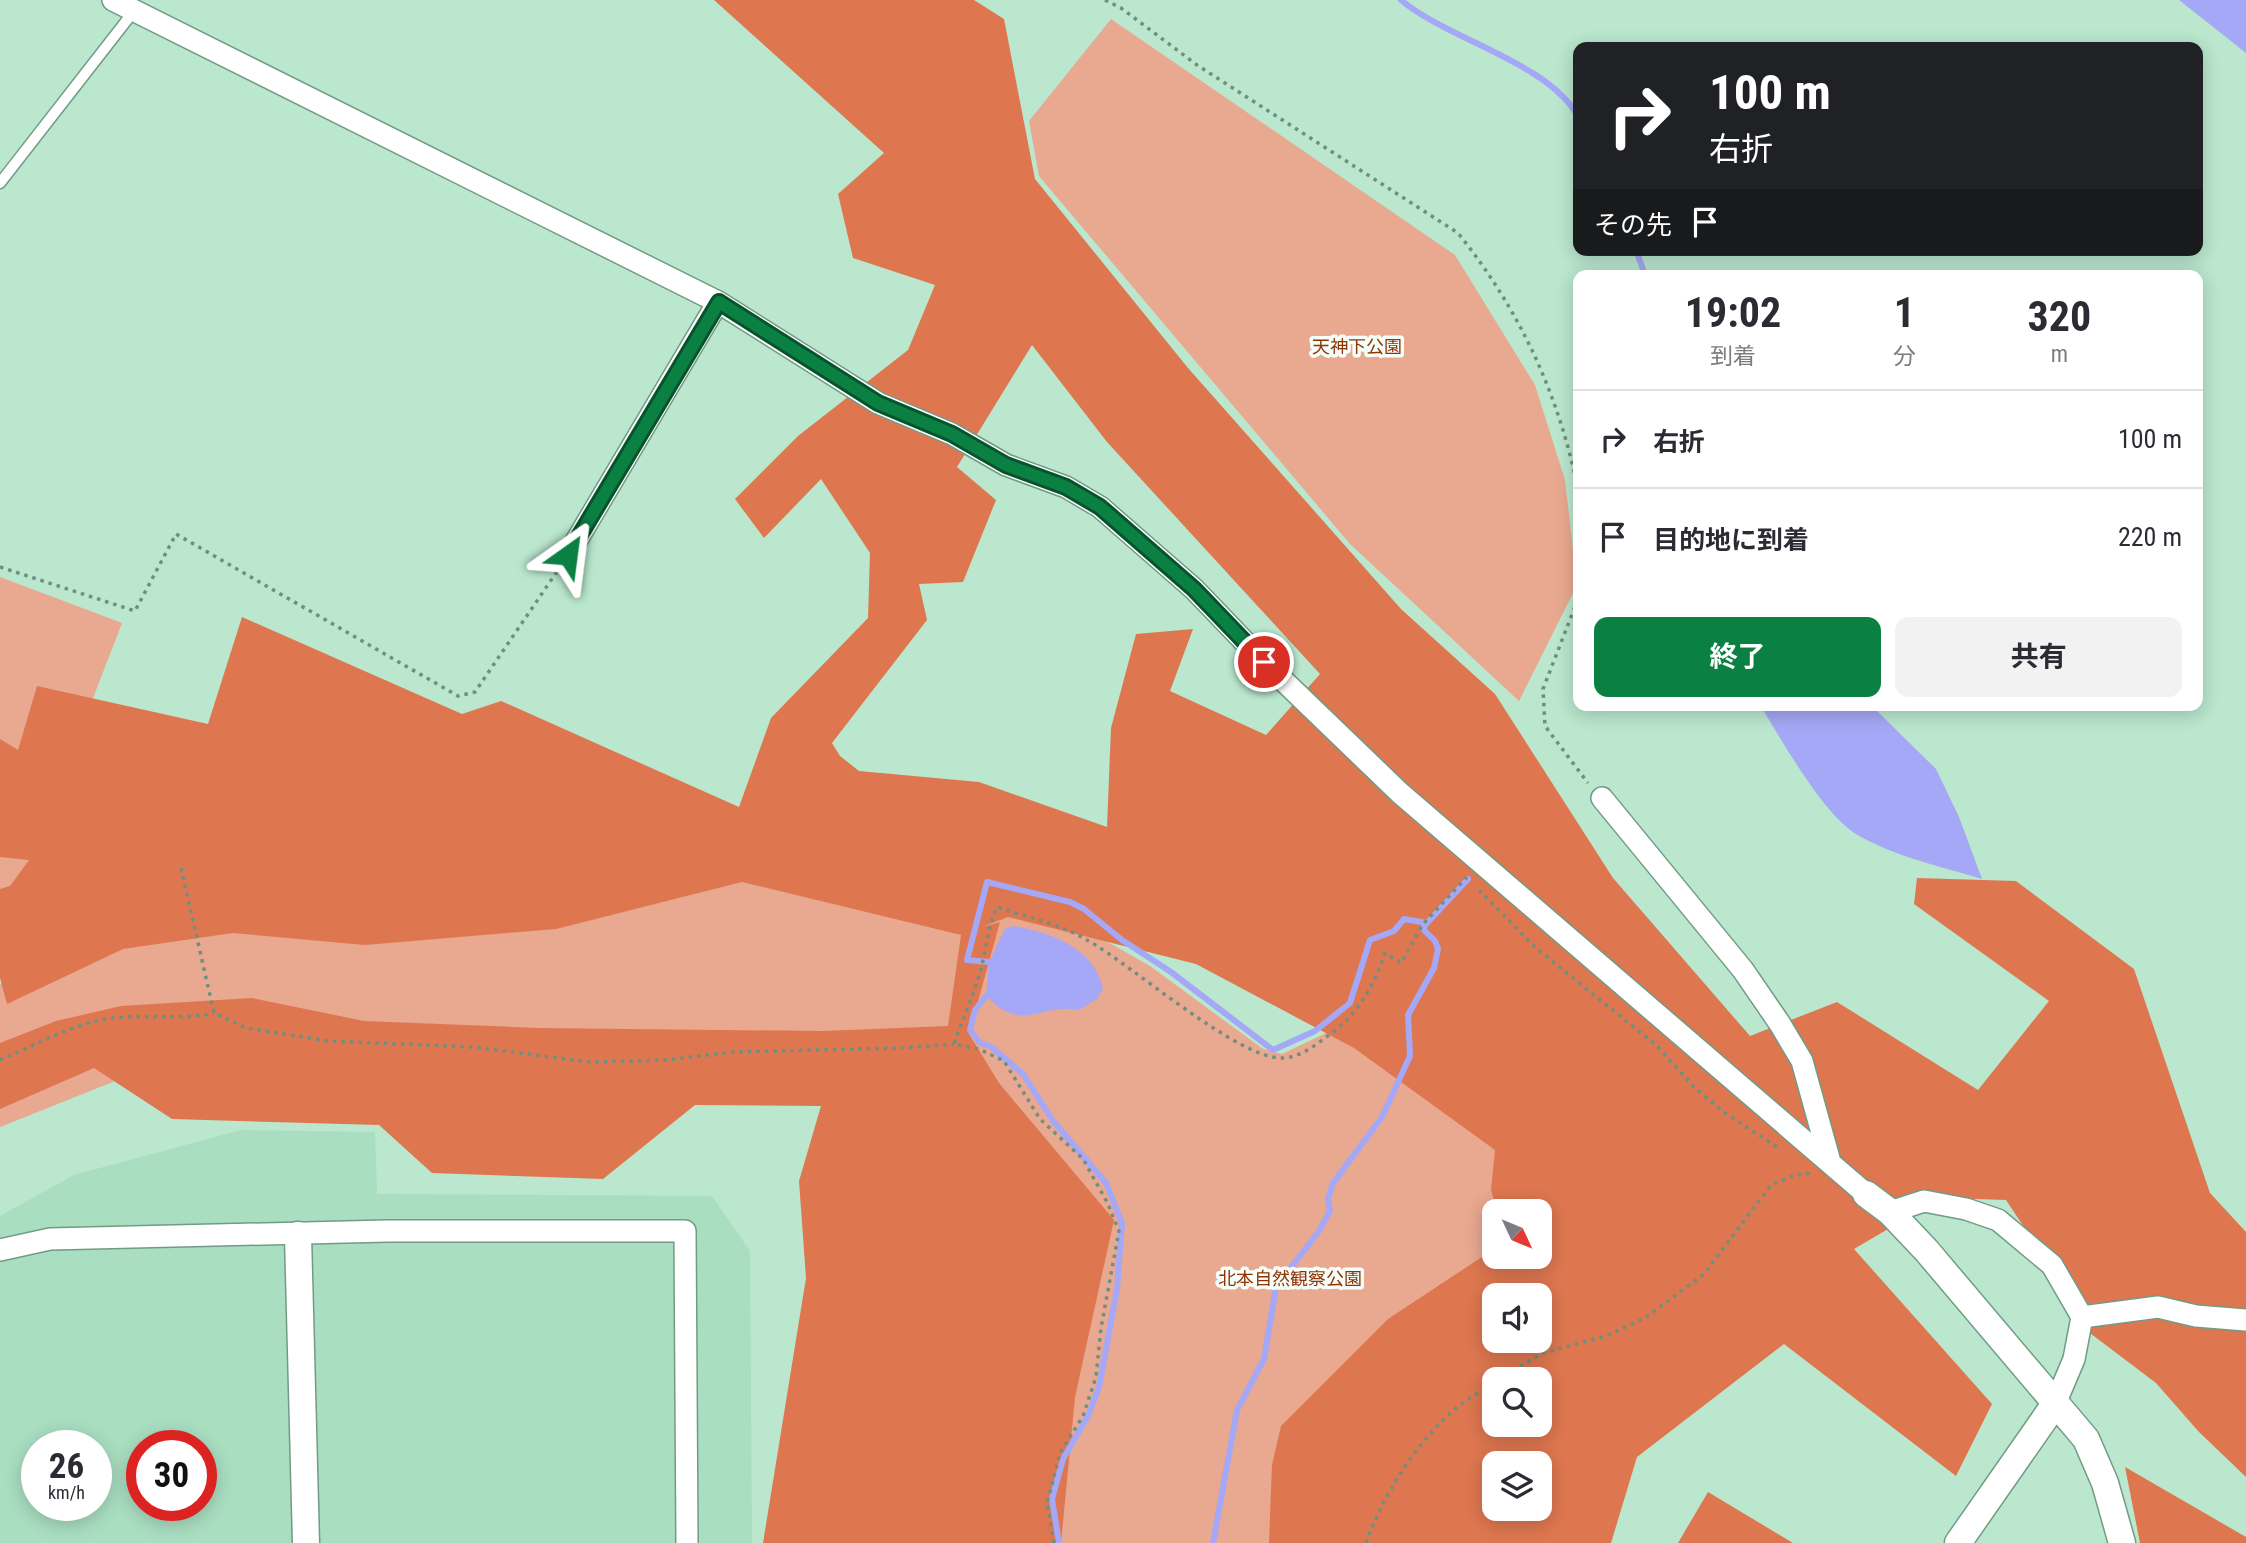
<!DOCTYPE html>
<html lang="ja">
<meta charset="utf-8">
<style>
:root{--surface:#fff;--page:#f2f2f3;--text:#2b2b33;--muted:#7c7c81;--line:#e1e1e2;--accent:#0b8043}
body{margin:0;font-family:"Roboto Condensed","Noto Sans JP",sans-serif;background:var(--page);color:var(--text);height:100vh;display:flex;flex-direction:column;font-size:26px;white-space:nowrap}
*{box-sizing:border-box;margin:0}
p{font-size:23px;color:var(--muted)}
.icon{flex:none;width:38px;height:38px;fill:none;stroke:currentColor;stroke-width:2;stroke-linecap:round;stroke-linejoin:round}
.map{position:relative;flex:1;overflow:hidden}
.side{position:absolute;left:1573px;top:270px;width:630px;height:441px;display:flex;flex-direction:column;background:var(--surface);border-radius:14px;box-shadow:0 4px 18px #0003}
.side>*{flex:none}
.top-card{position:absolute;left:1573px;top:42px;width:630px;height:214px;border-radius:14px;box-shadow:0 4px 18px #0003;background:#202124;color:#fff;overflow:hidden}
.needle{width:46px;rotate:134deg}
.fabs{position:absolute;left:1482px;top:1199px;display:grid;gap:14px}
.fabs a{display:grid;place-items:center;width:70px;height:70px;border-radius:14px;background:var(--surface);box-shadow:0 4px 18px #0003;font-size:35px}
.speed{position:absolute;left:21px;top:1430px;display:flex;gap:14px;font-size:35px;font-weight:700;text-align:center}
.speed>*{display:grid;place-content:center;width:91px;height:91px;border-radius:50%;background:var(--surface);box-shadow:0 4px 18px #0003;line-height:1}
.speed small{font-size:18px;font-weight:400}
.speed .limit{border:10px solid #d22;background:#fff;color:#111}
.pin{position:absolute;display:grid;place-items:center;width:60px;height:60px;color:#fff;margin:-30px;border:4px solid #fff;border-radius:50%;box-shadow:0 2px 7px #0007}
.me{position:absolute;width:77px;margin:-38px;rotate:31deg;stroke-linejoin:round;filter:drop-shadow(0 0 5px #0008)}
.turn{display:flex;align-items:center;gap:24px;height:147px;padding:0 21px;font-size:32px}
.turn .icon{width:91px;height:91px;stroke-width:2.5}
.turn b{display:block;font-size:49px;line-height:60px}
.then{display:flex;align-items:center;height:66px;padding:0 21px;background:#0003;gap:14px;font-size:26px}
.eta{display:flex;justify-content:space-evenly;align-items:center;height:119px;text-align:center}
.eta b{font-size:42px;font-weight:700;line-height:49px}
.cta{display:flex;gap:14px;margin-top:auto;padding:14px 21px}
.cta a{flex:1;height:80px;border-radius:14px;background:var(--accent);color:#fff;font-size:28px;font-weight:700;line-height:80px;text-align:center}
.cta a+a{background:var(--page);color:var(--text)}
ul{padding:0;list-style:none}
li{display:flex;align-items:center;gap:21px;height:98px;padding:0 21px;border-top:2px solid var(--line)}
li div{flex:1}
li b{display:block;font-size:26px}
li em{font-style:normal}
.map>svg:first-child{display:block}
</style>
<div class="map">
<svg width="2246" height="1543" viewBox="0 0 2246 1543">
<rect width="100%" height="100%" fill="#bae7ce"/>
<path fill="#a9dec1" fill-rule="evenodd" d="M241,1130L375,1132L377,1194L712,1196L750,1251L752,1543H0V1216L74,1175ZM37,1446H96V1505H37ZM142,1446H201V1505H142Z"/>
<path fill="#e9a890" fill-rule="evenodd" d="M1111,19L1455,255L1535,385L1565,480L1577,585L1519,701L1350,544L1039,176L1029,121Z
M0,577L122,623L76,742L181,868L0,910Z
M682,843L1062,916L1150,966L1263,1049L1282,1054L1324,1034L1352,1010L1725,1234L1522,1352L1459,1398L1361,1543H1036L971,1067L125,1077L0,1127V984L248,869ZM1494,1211H1540V1256H1494ZM1494,1295H1540V1340H1494Z"/>
<path fill="#de7750" fill-rule="evenodd" d="M714,0H974L1004,19L1035,179L1188,368L1401,609L1495,694L1613,878L1750,1036L1837,1002L1978,1090L2049,1001L1914,904L1917,878L2016,881L2134,969L2210,1193L2246,1232V1477L2199,1432L2156,1383L2078,1324L2042,1254L2006,1200L1941,1198L1854,1249L1992,1404L1956,1476L1784,1344L1637,1457L1611,1543H1269L1272,1465L1281,1426L1388,1319L1494,1249V1256H1540V1211H1497L1491,1190L1495,1150L1354,1048L1196,964L1008,917L982,927L1000,922L969,1034L999,1083L1114,1220L1075,1397L1061,1543H763L806,1278L799,1181L821,1106L695,1105L603,1179L432,1173L379,1125L172,1119L94,1068L0,1109V1043L56,1021L121,1006L252,998L364,1021L539,1028L823,1031L948,1026L961,935L742,882L556,929L365,945L233,933L123,949L7,1004L0,978V889L10,886L29,860L0,857V739L18,750L37,686L208,724L242,617L462,714L501,701L739,807L771,718L868,618L870,553L821,479L764,538L735,499L798,436L908,350L935,285L853,258L838,194L884,153ZM1032,345L1107,442L1320,674L1266,735L1170,691L1193,629L1136,634L1111,728L1107,827L979,782L859,771L840,756L832,743L927,620L919,584L963,582L996,500L957,467ZM1494,1295H1540V1340H1494ZM1494,1379H1540V1424H1494ZM1494,1463H1540V1508H1494Z
M2125,1467L2246,1537V1543H2140Z
M1708,1492L1793,1543H1678Z"/>
<path fill="#a4a8f6" d="M2179,0H2246V53Z
M1760,705H1868L1876,710L1936,769L1959,817L1982,879C1940,866 1895,857 1856,834C1823,814 1781,739 1760,705Z
M1013,926C1050,932 1095,948 1103,989L1097,999L1079,1010C1038,1002 1024,1035 986,996L989,962L1005,929Z"/>
<g fill="none" stroke-linecap="round" stroke-linejoin="round">
<path stroke="#a4a8f6" stroke-width="6" d="M1401,0C1450,41 1546,61 1578,116
M1636,250L1645,275
M989,962L967,960L987,882L1070,902L1084,909L1122,940L1171,972L1273,1050L1315,1031L1350,1003L1370,940L1394,931L1404,919L1427,923L1468,879
M986,996L975,1010L970,1030L980,1043L990,1046L1023,1074L1053,1121L1106,1183L1122,1223L1117,1289L1099,1387L1088,1416L1063,1459L1052,1499L1059,1543
M1213,1543L1237,1410L1264,1359L1276,1287L1319,1231L1330,1211L1328,1199L1333,1183L1382,1117L1410,1056L1408,1015L1434,968L1438,949L1435,941L1423,929L1426,924"/>
<defs>
<path id="service" d="M0,183L134,11"/>
<path id="minor" d="M113,0L718,302L878,403L952,434L1006,465L1066,487L1100,507L1194,589L1264,662L1400,793L1866,1194
M568,555L718,302
M1602,798L1743,970L1780,1024L1802,1061L1830,1162
M1890,1212L1924,1201L1966,1209L1998,1220L2052,1265L2082,1317
M0,1250L50,1239L387,1231H685L687,1543
M2055,1404L2074,1359L2082,1317L2158,1307L2196,1316L2246,1320"/>
<path id="tertiary" d="M1866,1194L1890,1212L1926,1250L2086,1439L2105,1483L2122,1543
M298,1235L306,1543
M1958,1543L2055,1404"/>
</defs>
<use href="#service" stroke="#719b85" stroke-width="13"/>
<use href="#minor" stroke="#719b85" stroke-width="24"/>
<use href="#tertiary" stroke="#719b85" stroke-width="29"/>
<path stroke="#708f7e" stroke-width="3.5" stroke-dasharray="3.5 5" stroke-linecap="butt" d="M1105,0L1121,8L1197,65L1458,233C1519,309 1559,394 1578,490
M0,567L135,611L176,534L458,696L475,692L558,570
M1578,599L1543,689L1545,726L1588,783
M181,868L214,1013L246,1028L328,1041L473,1047L590,1062L667,1060L731,1052L903,1048L954,1044
M1479,890L1536,948L1657,1046L1694,1087L1725,1113L1780,1149
M0,1060C31,1047 73,1024 106,1019C143,1013 178,1021 214,1013
M1498,1379L1543,1353L1606,1336L1645,1318L1704,1274L1771,1185L1794,1175L1812,1173
M1054,1543L1047,1503L1060,1453L1083,1416L1096,1377L1101,1328L1119,1231L1107,1202L1083,1159L1040,1119L1004,1061L979,1049L954,1044C961,1023 970,1003 977,982C986,957 986,932 997,907C1027,917 1060,924 1087,940C1132,965 1238,1059 1282,1058C1298,1058 1313,1047 1325,1038C1356,1017 1373,988 1385,953L1401,963L1423,924L1467,877
M1366,1543C1383,1495 1416,1443 1455,1409C1467,1399 1482,1391 1494,1382"/>
<use href="#service" stroke="#fff" stroke-width="10"/>
<use href="#minor" stroke="#fff" stroke-width="21"/>
<use href="#tertiary" stroke="#fff" stroke-width="26"/>
</g>
<g fill="none" stroke-linecap="round" stroke-linejoin="round">
<defs>
<path id="route" d="M568,555L719,302L878,403L952,434L1006,465L1066,487L1100,507L1194,589L1264,662"/>
</defs>
<use href="#route" stroke="#07532c" stroke-width="18"/>
<use href="#route" stroke="#0b8043" stroke-width="12"/>
</g>
<g text-anchor="middle" stroke-width="7" stroke-linejoin="round" paint-order="stroke">
<g font-size="18" fill="#903305" stroke="#f5fef9">
<text x="1357" y="353">天神下公園</text>
<text x="1290" y="1285">北本自然観察公園</text>
</g>
</g>
</svg>
<div class="fabs">
<a><svg class="needle" viewBox="-14 -14 28 28"><path d="M0-13l5 13h-10z" fill="#e53935"/><path d="M0 13l5-13h-10z" fill="#7c7c81"/></svg></a>
<a><svg class="icon" aria-label="sound" viewBox="0 0 24 24"><path d="M4 9h4l5-4v14l-5-4H4zM17 9q2 3 0 6"/></svg></a>
<a><svg class="icon" aria-label="search" viewBox="0 0 24 24"><circle cx="10" cy="10" r="6"/><path d="M15 15l6 6"/></svg></a>
<a><svg class="icon" aria-label="layers" viewBox="0 0 24 24"><path d="M12 4l9 5-9 5-9-5zM3 14l9 5 9-5"/></svg></a>
</div>
<div class="speed"><div>26<small>km/h</small></div><div class="limit">30</div></div>
<div class="pin" style="left:1264px;top:662px;background:#d93025"><svg class="icon" aria-label="arrive" viewBox="0 0 24 24"><path d="M6 21V4h12l-3 4 3 4H6"/></svg></div>
<svg class="me" style="left:568px;top:555px" viewBox="-20 -20 40 40"><path d="M0-17L14 15 0 8-14 15z" fill="#0b8043" stroke="#fff" stroke-width="4"/></svg>
<div class="top-card">
<div class="turn"><svg class="icon" aria-label="right" viewBox="0 0 24 24"><path d="M7 20v-9h11M14 6l5 5-5 5"/></svg><div><b>100 m</b>右折</div></div>
<div class="then">その先<svg class="icon" aria-label="arrive" viewBox="0 0 24 24"><path d="M6 21V4h12l-3 4 3 4H6"/></svg></div>
</div>
<section class="side">
<div class="eta">
<div><b>19:02</b><p>到着</p></div>
<div><b>1</b><p>分</p></div>
<div><b>320</b><p>m</p></div>
</div>
<ul>
<li><svg class="icon" aria-label="right" viewBox="0 0 24 24"><path d="M7 20v-9h11M14 6l5 5-5 5"/></svg><div><b>右折</b></div><em>100 m</em></li>
<li><svg class="icon" aria-label="arrive" viewBox="0 0 24 24"><path d="M6 21V4h12l-3 4 3 4H6"/></svg><div><b>目的地に到着</b></div><em>220 m</em></li>
</ul>
<div class="cta"><a>終了</a><a>共有</a></div>
</section>
</div>
